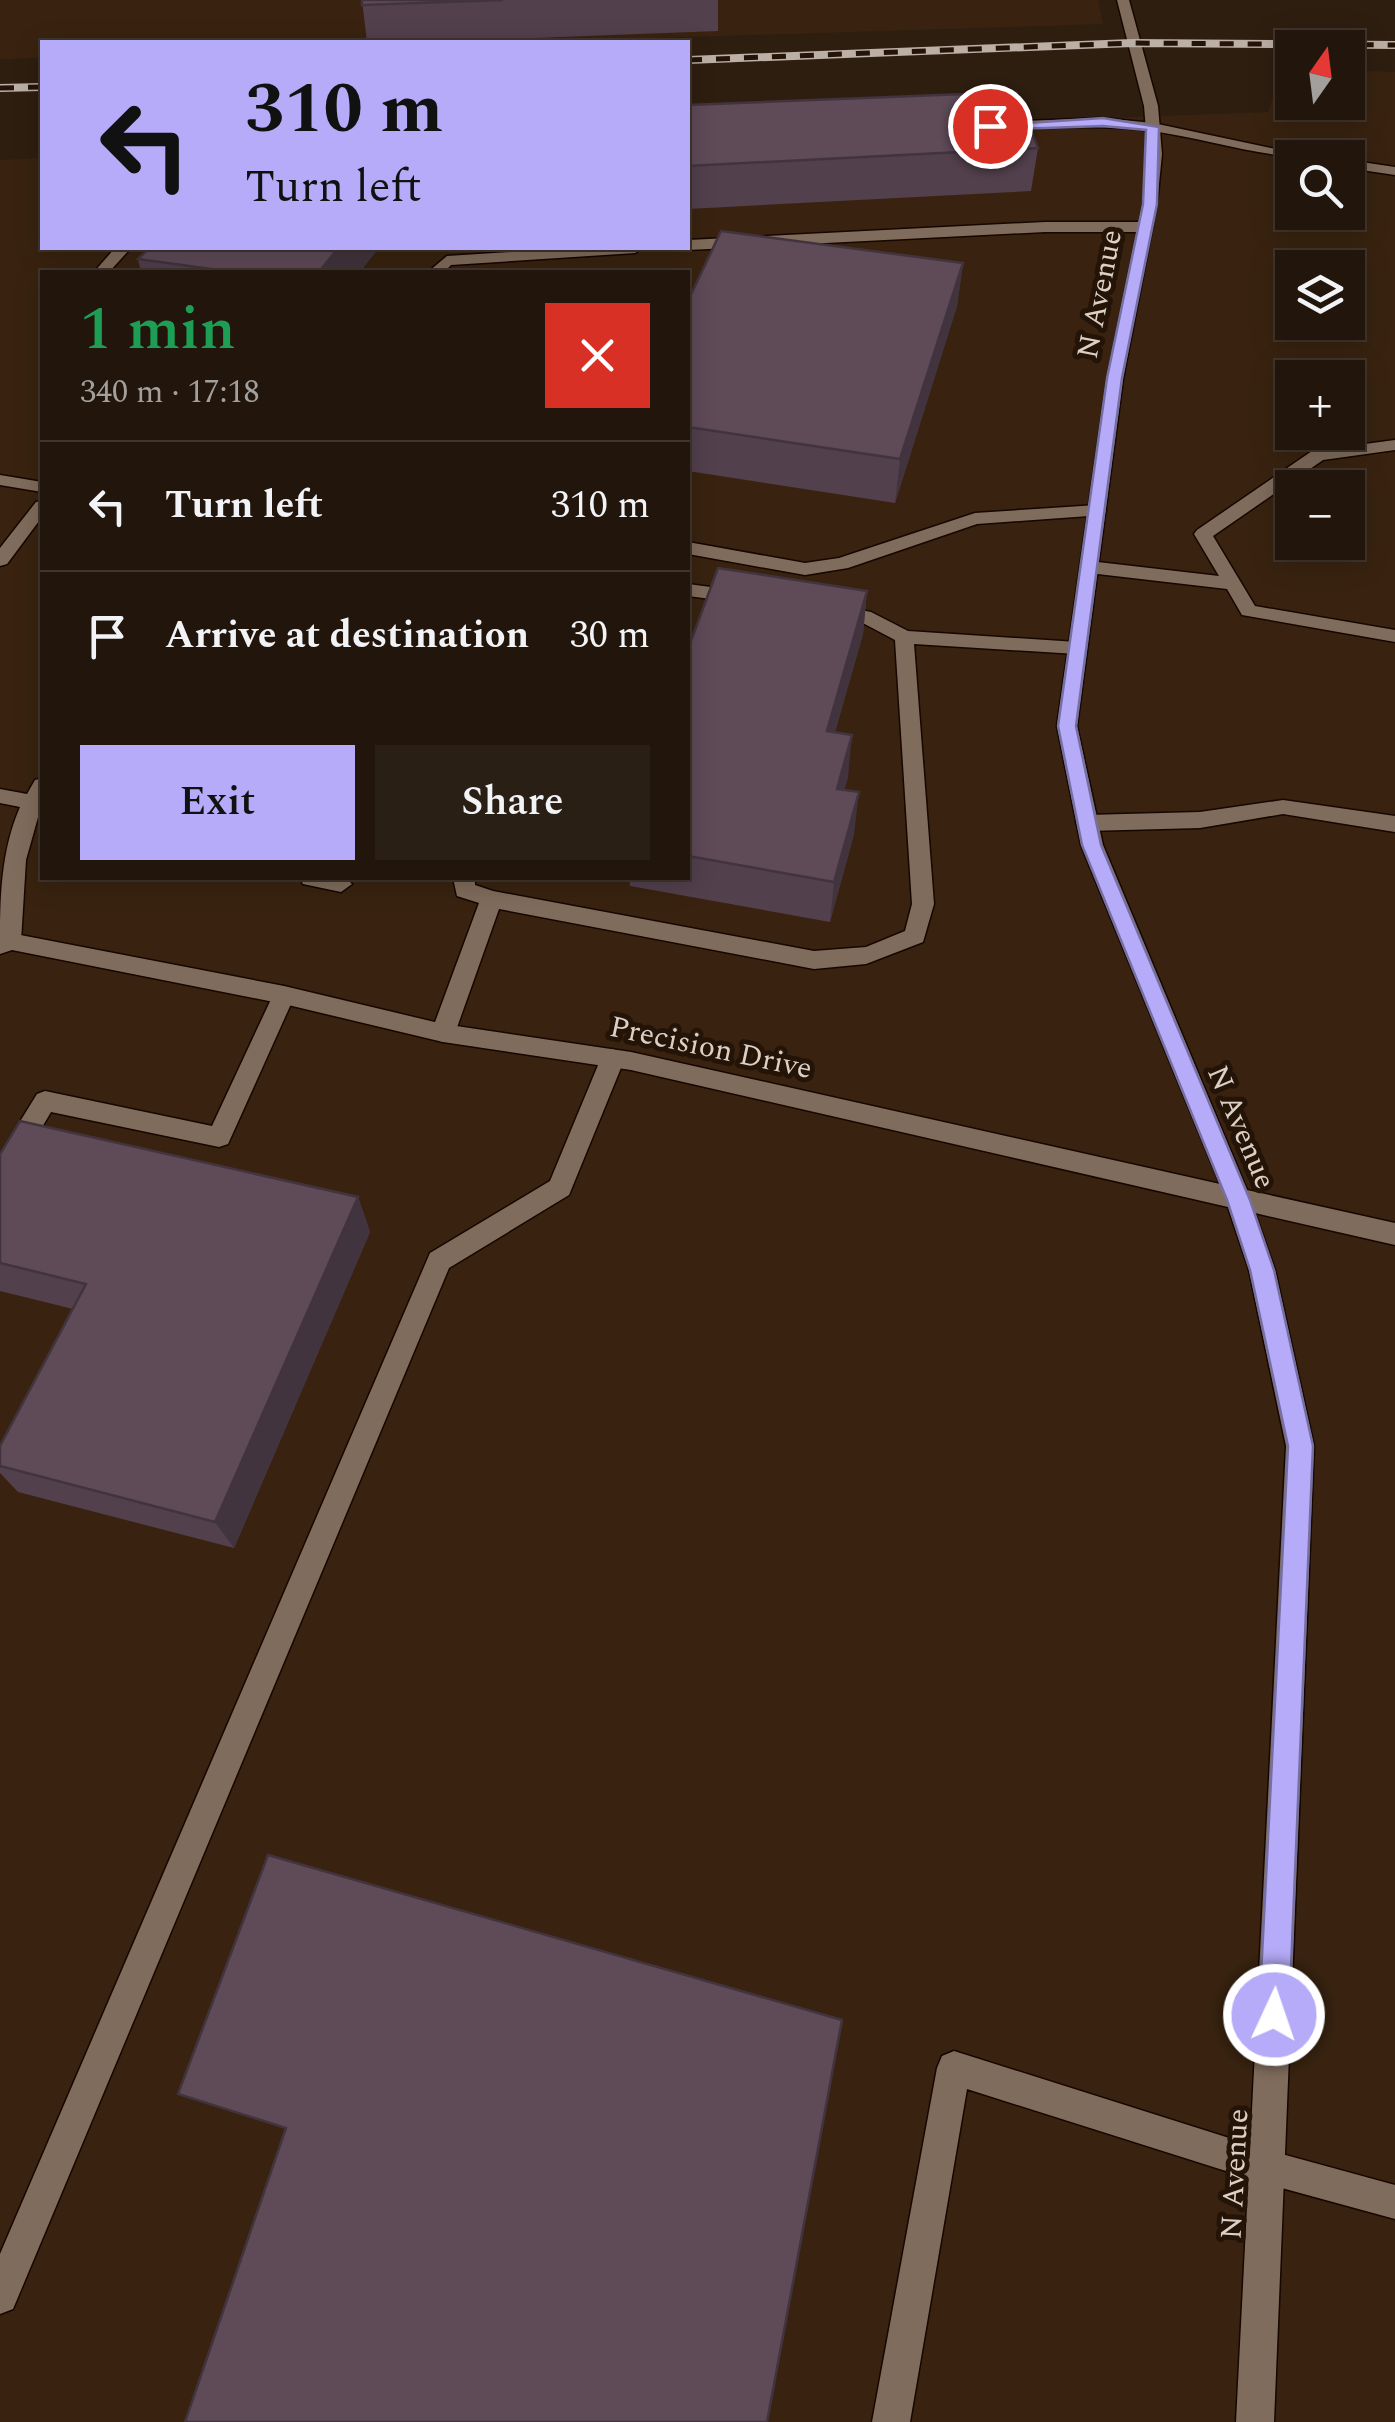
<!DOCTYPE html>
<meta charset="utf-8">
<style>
:root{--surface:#22160c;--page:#2a1f15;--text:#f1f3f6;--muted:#a29f9d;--line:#3f352d;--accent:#b6abf8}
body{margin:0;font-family:Spectral,serif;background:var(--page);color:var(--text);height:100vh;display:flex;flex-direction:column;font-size:38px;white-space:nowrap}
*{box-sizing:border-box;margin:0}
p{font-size:32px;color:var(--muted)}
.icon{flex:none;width:55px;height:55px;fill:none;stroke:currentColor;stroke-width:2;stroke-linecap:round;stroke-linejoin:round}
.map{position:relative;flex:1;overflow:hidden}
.panel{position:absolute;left:40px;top:270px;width:650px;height:610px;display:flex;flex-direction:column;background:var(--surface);border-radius:0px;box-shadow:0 5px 25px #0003,0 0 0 2px var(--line)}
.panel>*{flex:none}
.guide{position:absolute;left:40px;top:40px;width:650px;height:210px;border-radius:0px;box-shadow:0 5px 25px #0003,0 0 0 2px var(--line);background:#b6abf8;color:#111;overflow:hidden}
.needle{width:65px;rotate:14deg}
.tools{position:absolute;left:1275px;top:30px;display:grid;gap:20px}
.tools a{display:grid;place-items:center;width:90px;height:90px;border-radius:0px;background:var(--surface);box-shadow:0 5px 25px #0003,0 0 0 2px var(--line);font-size:50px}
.pin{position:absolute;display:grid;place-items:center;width:85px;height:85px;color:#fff;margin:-42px;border:5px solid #fff;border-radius:50%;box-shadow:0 2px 10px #0007}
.me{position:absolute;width:110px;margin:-55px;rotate:3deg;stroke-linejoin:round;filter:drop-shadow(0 0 8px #0008)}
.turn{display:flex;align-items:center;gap:35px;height:210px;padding:0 40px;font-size:45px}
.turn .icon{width:130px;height:130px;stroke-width:2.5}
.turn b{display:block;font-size:70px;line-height:85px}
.round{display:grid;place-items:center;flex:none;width:105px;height:105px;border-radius:0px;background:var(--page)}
.summary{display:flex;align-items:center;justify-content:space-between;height:170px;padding:0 40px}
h1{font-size:60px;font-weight:600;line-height:75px;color:#1e9e55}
.primary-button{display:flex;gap:20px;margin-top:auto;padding:20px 40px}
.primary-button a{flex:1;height:115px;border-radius:0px;background:var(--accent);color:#111;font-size:40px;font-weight:600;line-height:115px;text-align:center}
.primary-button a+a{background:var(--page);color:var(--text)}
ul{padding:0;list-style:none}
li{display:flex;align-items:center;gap:30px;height:130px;padding:0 40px;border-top:2px solid var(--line)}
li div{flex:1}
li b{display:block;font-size:38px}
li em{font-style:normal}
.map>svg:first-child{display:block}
</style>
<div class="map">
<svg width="1395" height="2422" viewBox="0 0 1395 2422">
<rect width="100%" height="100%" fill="#2e1e10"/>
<path fill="#392310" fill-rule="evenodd" d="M0,0H1098L1103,24L528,42H42V58L0,59Z
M1282,70H1292V102H1348V70L1395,72V2422H0V160L42,158V248H688V134L1268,112ZM1292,158H1348V212H1292ZM1292,268H1348V322H1292ZM42,272H688V878H42ZM1292,378H1348V432H1292ZM1292,488H1348V542H1292Z"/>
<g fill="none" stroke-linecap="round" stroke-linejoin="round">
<defs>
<path id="lane" d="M1103,118L1153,123L1318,158C1263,158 1208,139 1152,131C1100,124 1049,128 997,130L990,126L997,122Z
M1348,160L1395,167V175L1348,168Z
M1045,222H1145L1153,227L1145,232H1045L688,250L682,248H688V240Z
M115,248H131L109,272H94Z
M575,248H643L635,253L451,265L444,272H428L447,256Z
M1395,440V450L1323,460L1213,536L1255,606L1395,630V642L1242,615L1227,589L1089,573L1080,567L1089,561L1219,576L1194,534L1197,530L1312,451Z
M0,475L42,482V492L0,485Z
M42,501V517L7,564L0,566V548L36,502Z
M1097,505L1106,511L1103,515L977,524L848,568L805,575L688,554V542L805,563L839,558L975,513Z
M688,584L741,591L750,597L741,603L688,596Z
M835,605L871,612L908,631L1077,642L1087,648L1077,654L914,644L934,904L923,942L866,964L814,969L499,909L455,1033L443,1042L435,1039L431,1033L479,903L457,896L453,878H475V885L493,891L814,951L866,947L905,931L912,904L895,640L859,621L828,615V607Z
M42,778V803L26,860L21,941L10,949L0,943C0,896 1,851 20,807L0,803V789L27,794L35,780Z
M1283,800L1395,816V832L1283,814L1200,828L1087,831L1076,823L1087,815L1200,812Z
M300,878H346L352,884L341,892L303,884Z
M284,986L295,995L228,1144L219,1147L51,1112L9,1183L0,1186V1154L37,1094L45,1091L212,1126L273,995Z
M613,1049L625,1058L569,1195L449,1268L13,2309L0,2314V2254L430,1253L550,1181L601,1058Z
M954,2051L1267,2150L1395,2185V2219L1267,2184L967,2089L910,2422H872L937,2068L942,2056Z"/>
<path id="street" d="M1117,0H1129L1158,106L1162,154L1157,204L1123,379L1077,726L1103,845L1247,1190L1395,1223V1245L1255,1213L1275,1270L1314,1446L1274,2422H1236L1286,1446L1249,1270L1228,1207L631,1070L443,1042L284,1004L12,950L0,954V936L10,933L284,986L443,1024L631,1052L1220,1184L1081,845L1057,726L1107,379L1143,204L1148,154L1144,106Z"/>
</defs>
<use href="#lane" stroke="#160700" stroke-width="3"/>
<use href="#street" stroke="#160700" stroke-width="3"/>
<use href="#lane" fill="#806c5c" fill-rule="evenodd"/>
<use href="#street" fill="#806c5c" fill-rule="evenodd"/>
<defs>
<path id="rail" d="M688,60L1132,43L1395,45
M0,88L42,87"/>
</defs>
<use href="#rail" stroke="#bcafa5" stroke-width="8"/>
<use href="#rail" stroke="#241407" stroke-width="5" stroke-dasharray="14" stroke-linecap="butt"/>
</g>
<path fill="#52404c" d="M362,0H718V31L428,42H367Z
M688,105L1038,148L1031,191L688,209Z
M138,259L360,272H141Z
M963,263L957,306L895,503L688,471V301Z
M867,591L863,634L835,732L848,777L844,790L854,834L830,922L630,886L629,878H688V649Z
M0,1154L358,1197L370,1232L234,1548L18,1492L0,1473V1446L73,1309L0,1291Z"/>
<path fill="#42343e" d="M338,248H379L360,272H319Z
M963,263L957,306L895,503L900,459Z
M867,591L863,634L823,773L827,731Z
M852,735L848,777L833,830L837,789Z
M859,792L854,834L830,922L834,882Z
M358,1197L370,1232L234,1548L215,1522Z"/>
<path fill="#5f4a58" stroke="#42343e" stroke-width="2.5" d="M362,0H503L362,5Z
M1016,92L1038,148L688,166V105Z
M721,231L963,263L900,459L688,427V301Z
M149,248H338L319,272H233L138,259Z
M718,568L867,591L827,731L852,735L837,789L859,792L834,882L688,856V649Z
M20,1121L358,1197L215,1522L0,1466V1446L86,1284L0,1263V1154Z
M268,1855L842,2020L767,2422H185L286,2128L178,2094Z"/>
<path fill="#b6abf8" stroke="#766fa1" stroke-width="2.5" d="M1103,118L1159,127L1157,204L1122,378L1076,726L1101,845L1250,1200L1274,1270L1313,1446L1289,2015L1285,2025L1274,2030L1263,2025L1259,2015L1288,1446L1250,1270L1227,1200L1082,845L1058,726L1107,378L1143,204L1146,130L1103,126L990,130L983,126Z"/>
<g text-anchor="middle" stroke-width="10" stroke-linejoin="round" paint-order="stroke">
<g font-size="30" fill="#dbcfc6" stroke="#241407">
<text transform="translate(1099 294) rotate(-79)" y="10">N Avenue</text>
<text transform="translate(711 1047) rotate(12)" y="10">Precision Drive</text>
<text transform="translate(1242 1127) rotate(67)" y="10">N Avenue</text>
<text transform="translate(1234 2174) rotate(-87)" y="10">N Avenue</text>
</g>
</g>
</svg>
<div class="tools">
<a><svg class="needle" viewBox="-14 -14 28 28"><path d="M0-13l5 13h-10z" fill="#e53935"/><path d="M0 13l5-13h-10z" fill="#a29f9d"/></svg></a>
<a><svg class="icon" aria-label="search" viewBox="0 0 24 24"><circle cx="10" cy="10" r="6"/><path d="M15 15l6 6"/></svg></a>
<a><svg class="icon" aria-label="layers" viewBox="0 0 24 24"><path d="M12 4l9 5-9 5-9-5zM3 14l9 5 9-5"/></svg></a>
<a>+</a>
<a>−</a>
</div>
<div class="pin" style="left:990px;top:126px;background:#d93025"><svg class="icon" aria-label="arrive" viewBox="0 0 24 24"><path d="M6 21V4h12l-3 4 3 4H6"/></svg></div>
<svg class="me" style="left:1274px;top:2015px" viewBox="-20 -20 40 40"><circle r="17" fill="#b6abf8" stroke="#fff" stroke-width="3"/><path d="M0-11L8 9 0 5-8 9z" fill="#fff"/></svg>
<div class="guide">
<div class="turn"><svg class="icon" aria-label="left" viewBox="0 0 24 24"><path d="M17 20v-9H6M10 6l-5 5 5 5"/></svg><div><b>310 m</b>Turn left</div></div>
</div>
<section class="panel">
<div class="summary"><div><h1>1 min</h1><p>340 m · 17:18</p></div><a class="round" style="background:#d93025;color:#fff"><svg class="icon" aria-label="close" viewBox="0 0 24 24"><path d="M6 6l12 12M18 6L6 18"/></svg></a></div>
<ul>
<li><svg class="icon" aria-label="left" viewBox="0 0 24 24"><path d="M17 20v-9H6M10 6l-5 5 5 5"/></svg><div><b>Turn left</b></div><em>310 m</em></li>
<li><svg class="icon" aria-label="arrive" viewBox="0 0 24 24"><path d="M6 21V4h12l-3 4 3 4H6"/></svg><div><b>Arrive at destination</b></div><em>30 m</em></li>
</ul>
<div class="primary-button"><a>Exit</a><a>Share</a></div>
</section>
</div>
